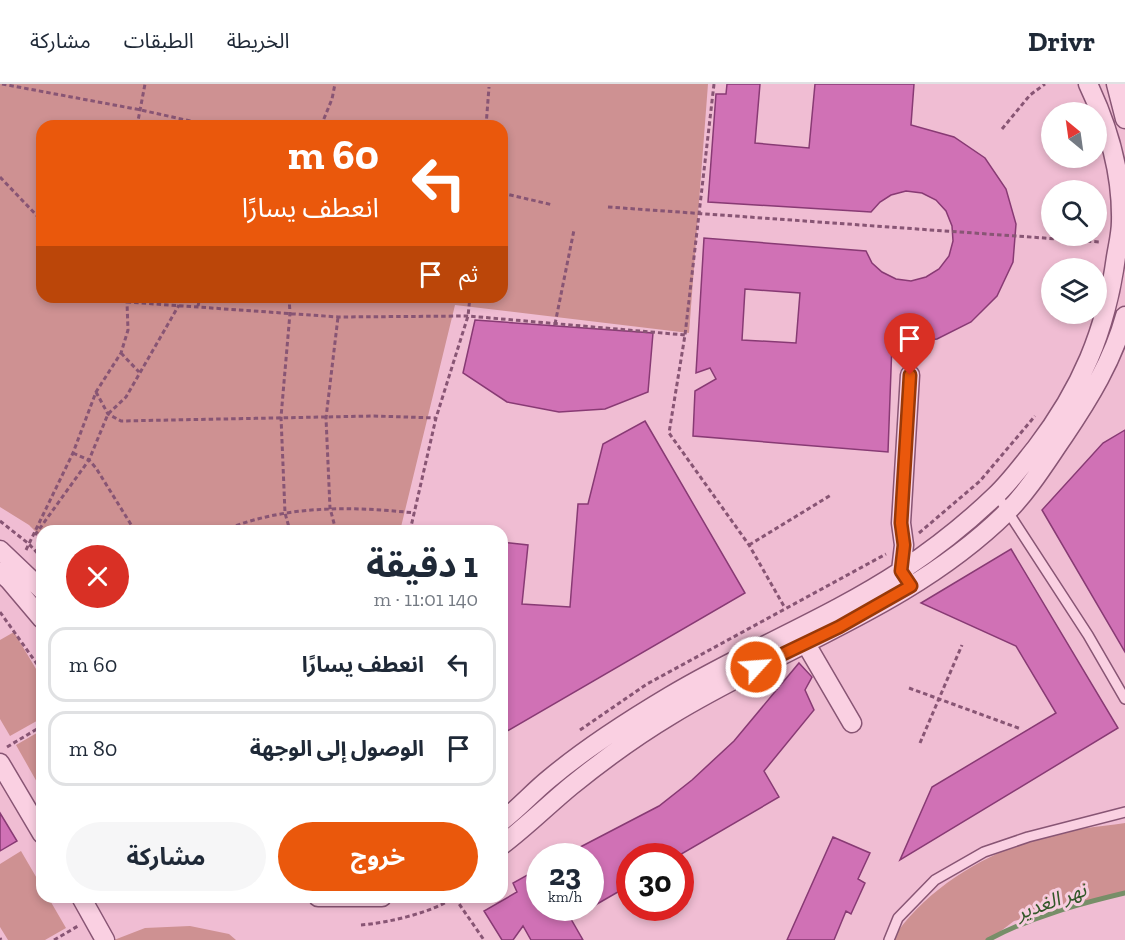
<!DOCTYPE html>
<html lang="ar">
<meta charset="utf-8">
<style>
:root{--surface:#fff;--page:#f6f6f7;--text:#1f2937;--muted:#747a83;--line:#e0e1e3;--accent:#ea580c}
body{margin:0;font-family:"Zilla Slab","Noto Sans Arabic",serif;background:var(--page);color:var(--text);direction:rtl;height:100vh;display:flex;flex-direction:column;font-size:22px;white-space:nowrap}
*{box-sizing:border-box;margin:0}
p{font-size:20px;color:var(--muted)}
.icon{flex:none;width:33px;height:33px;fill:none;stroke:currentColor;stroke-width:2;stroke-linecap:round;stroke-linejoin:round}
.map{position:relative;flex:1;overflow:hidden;direction:ltr}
.drawer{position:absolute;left:36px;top:441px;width:472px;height:378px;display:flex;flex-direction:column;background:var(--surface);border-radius:18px;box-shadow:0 3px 9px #0003;direction:rtl}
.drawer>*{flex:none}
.guide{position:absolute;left:36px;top:36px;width:472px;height:183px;border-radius:18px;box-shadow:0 3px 9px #0003;direction:rtl;background:#ea580c;color:#fff;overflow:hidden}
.needle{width:39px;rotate:331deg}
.controls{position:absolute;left:1041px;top:18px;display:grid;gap:12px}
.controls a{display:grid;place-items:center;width:66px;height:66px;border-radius:50%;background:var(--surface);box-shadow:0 3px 9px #0003;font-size:30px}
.speed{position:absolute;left:526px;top:759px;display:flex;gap:12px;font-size:30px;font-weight:700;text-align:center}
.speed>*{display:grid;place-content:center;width:78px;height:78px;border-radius:50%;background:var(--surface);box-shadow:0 3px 9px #0003;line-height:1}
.speed small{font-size:15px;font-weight:400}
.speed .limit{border:9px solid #d22;background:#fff;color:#111}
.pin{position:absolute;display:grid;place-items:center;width:51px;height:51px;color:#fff;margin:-62px -26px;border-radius:50% 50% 50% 0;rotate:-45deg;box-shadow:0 0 6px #0007}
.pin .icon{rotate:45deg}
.me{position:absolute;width:66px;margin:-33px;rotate:64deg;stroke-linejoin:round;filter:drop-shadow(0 0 4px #0008)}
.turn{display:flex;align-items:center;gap:21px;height:126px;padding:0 30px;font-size:27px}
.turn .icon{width:78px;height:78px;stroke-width:2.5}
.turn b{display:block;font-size:42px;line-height:51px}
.then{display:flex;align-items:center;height:57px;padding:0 30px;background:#0003;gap:12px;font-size:22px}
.round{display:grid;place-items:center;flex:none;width:63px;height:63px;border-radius:32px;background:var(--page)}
.head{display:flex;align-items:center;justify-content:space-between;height:102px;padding:0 30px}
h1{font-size:36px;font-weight:700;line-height:45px}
.button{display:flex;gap:12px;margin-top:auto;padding:12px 30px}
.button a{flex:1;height:69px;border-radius:36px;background:var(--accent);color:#fff;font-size:24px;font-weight:700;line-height:69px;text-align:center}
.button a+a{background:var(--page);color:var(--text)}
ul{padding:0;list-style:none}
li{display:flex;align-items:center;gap:18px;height:75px;margin:0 12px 9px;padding:0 18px;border:3px solid var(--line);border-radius:18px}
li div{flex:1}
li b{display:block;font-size:22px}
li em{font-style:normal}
header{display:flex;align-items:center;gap:36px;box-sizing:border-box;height:84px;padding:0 30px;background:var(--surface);border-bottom:2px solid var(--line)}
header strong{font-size:28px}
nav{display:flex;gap:33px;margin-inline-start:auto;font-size:21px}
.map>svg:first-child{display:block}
</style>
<header>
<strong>Drivr</strong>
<nav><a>الخريطة</a><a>الطبقات</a><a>مشاركة</a></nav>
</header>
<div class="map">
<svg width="1125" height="856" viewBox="0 0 1125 856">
<rect width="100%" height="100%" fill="#f0bdd3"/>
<path fill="#ce9192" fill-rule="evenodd" d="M0,0H708L689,249L455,221L400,447H42V454L29,441L0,423ZM42,42H502V213H42Z
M14,548L42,595V634L10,652L0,635V556Z
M42,646V707L16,661Z
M1125,739V809L1014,837L989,856H892C925,805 985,769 1043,753C1069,745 1098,743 1125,739Z
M21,767L42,803V813H48L66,844L45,856H8L0,843V780Z
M190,842L229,850L236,856H114L145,844Z"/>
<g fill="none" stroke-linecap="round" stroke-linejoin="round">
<path stroke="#778e68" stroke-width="5" d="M988,856C1030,833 1079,820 1125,809"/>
</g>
<path fill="#d071b5" stroke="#883a74" stroke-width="1.5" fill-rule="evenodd" d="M727,0H760L755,59L809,64L815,0H914L911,41L954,53L985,74L1006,105L1016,140L1013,178L997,212L971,238L937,255L892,259L888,368L693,352L695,307L716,295L710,284L696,289L704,154L866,167L872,179L882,188L896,195L911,197L926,193L939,185L949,172L953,157L952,142L946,127L936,116L922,109L906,107L891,111L880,118L871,128L708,118L716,10H726ZM745,205L800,209L796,259L742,256Z
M475,236L653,249L648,308L605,325L559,328L507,318L463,289Z
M645,337L745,509L502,650V458L528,461L522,520L570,523L578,420H588L603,360Z
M1125,346V568L1042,426L1103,359Z
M1011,465L1118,644L900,776L932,703L1056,629L1016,562L921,519Z
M799,579L812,593L805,606L814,626L764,687L779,713L678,772H630V801L571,835L583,856H531L523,842L513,856H502L484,827L517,808L513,799L540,784V824H591V772H563L659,722L692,696L734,657Z
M0,729L17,757L0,767Z
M833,753L870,769L858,795L865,799L851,830L846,827L834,856H787Z"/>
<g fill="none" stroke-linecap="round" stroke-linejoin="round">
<defs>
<path id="lane" d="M997,411L1088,551L1125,615
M889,856L898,834L935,796L984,768L1028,753L1125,728"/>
<path id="street" d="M1116,0L1125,35
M0,466L42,506
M0,488L9,496L42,535
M905,493L901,487L904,461L901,439L910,291
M806,560L852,639
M0,679L42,750
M502,737C519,724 533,708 549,695C587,663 628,637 670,612C745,567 828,535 901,487C934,465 967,439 995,412C1010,398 1023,380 1036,364C1081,305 1106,247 1116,173C1118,161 1121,149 1121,137C1122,89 1108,42 1088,0
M502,761C527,742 548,721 571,702C603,676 636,652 671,631C782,563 912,522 1007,428C1029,406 1046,378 1064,352C1089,315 1113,276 1125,232
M81,813L105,856
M318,813H382"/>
</defs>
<use href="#lane" stroke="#885574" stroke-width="12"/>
<use href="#street" stroke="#885574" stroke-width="21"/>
<path stroke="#885574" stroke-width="3" stroke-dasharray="4.5 3" stroke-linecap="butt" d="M2,0L141,26L213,42
M714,0L685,251L669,349L749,461L785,524
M137,42L145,0
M321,42L332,15L335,0
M486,42L489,3
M1002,45L1030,11L1045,0
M0,93L42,137
M502,109L553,121
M608,123L1100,158
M121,213L127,218L338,233L468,232L685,251
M289,213L290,229L281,333L285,429L290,447
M198,222L200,213
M555,240L574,146
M121,269L139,288
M96,308L108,330L121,337L374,332L436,334
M73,369L89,376L96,384L135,447
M0,437L29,460L42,474
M222,447C284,421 349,422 415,429
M336,447L330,424L326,334L338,233
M410,447L436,334L468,232L470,213
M919,449L980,397L1035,332
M35,451L89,376L108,330L126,313L179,221
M749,461L831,411
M26,466L73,369L96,308L121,269L128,246L127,218
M0,528L42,587
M909,604L1021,645
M580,646L647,600L886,470
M920,659L962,561
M7,663L42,642
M455,814L484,856
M361,841C387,839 435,828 454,813
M0,854L1,856
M54,856L78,842"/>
<use href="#lane" stroke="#fad0e2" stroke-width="9"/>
<use href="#street" stroke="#fad0e2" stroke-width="18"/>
</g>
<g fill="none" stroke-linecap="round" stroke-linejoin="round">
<defs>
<path id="route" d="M756,583L839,543L911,502L901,487L904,461L901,439L910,291"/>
</defs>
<use href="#route" stroke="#983908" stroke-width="15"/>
<use href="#route" stroke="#ea580c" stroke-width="10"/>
</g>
<g text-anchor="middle" stroke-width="6" stroke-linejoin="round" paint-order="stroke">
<g font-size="20" font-style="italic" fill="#325729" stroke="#f7cddf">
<text transform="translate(1051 817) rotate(-20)" y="7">نهر الغدير</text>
</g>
</g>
</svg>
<div class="controls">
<a><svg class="needle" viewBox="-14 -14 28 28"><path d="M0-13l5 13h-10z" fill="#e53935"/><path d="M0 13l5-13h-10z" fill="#747a83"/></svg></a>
<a><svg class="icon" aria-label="search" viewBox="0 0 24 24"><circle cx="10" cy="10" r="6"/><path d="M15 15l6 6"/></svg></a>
<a><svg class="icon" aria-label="layers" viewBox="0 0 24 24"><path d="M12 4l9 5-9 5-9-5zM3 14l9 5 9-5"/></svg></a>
</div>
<div class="speed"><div>23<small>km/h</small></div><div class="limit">30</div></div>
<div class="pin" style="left:910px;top:291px;background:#d93025"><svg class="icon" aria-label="arrive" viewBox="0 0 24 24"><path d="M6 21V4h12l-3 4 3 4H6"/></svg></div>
<svg class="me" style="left:756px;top:583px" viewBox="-20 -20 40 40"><circle r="17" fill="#ea580c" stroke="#fff" stroke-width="3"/><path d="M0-11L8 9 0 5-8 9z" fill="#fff"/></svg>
<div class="guide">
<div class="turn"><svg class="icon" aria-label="left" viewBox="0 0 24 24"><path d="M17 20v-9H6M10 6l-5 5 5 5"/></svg><div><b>60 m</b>انعطف يسارًا</div></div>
<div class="then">ثم<svg class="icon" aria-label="arrive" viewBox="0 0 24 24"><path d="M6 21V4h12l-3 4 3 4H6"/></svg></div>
</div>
<section class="drawer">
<div class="head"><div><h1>1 دقيقة</h1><p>140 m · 11:01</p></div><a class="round" style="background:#d93025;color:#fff"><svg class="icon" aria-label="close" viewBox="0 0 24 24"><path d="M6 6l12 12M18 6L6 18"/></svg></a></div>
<ul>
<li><svg class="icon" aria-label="left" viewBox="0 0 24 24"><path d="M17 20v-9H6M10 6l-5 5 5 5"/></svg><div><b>انعطف يسارًا</b></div><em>60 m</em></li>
<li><svg class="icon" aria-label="arrive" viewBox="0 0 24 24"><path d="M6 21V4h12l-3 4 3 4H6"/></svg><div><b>الوصول إلى الوجهة</b></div><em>80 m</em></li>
</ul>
<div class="button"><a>خروج</a><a>مشاركة</a></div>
</section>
</div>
